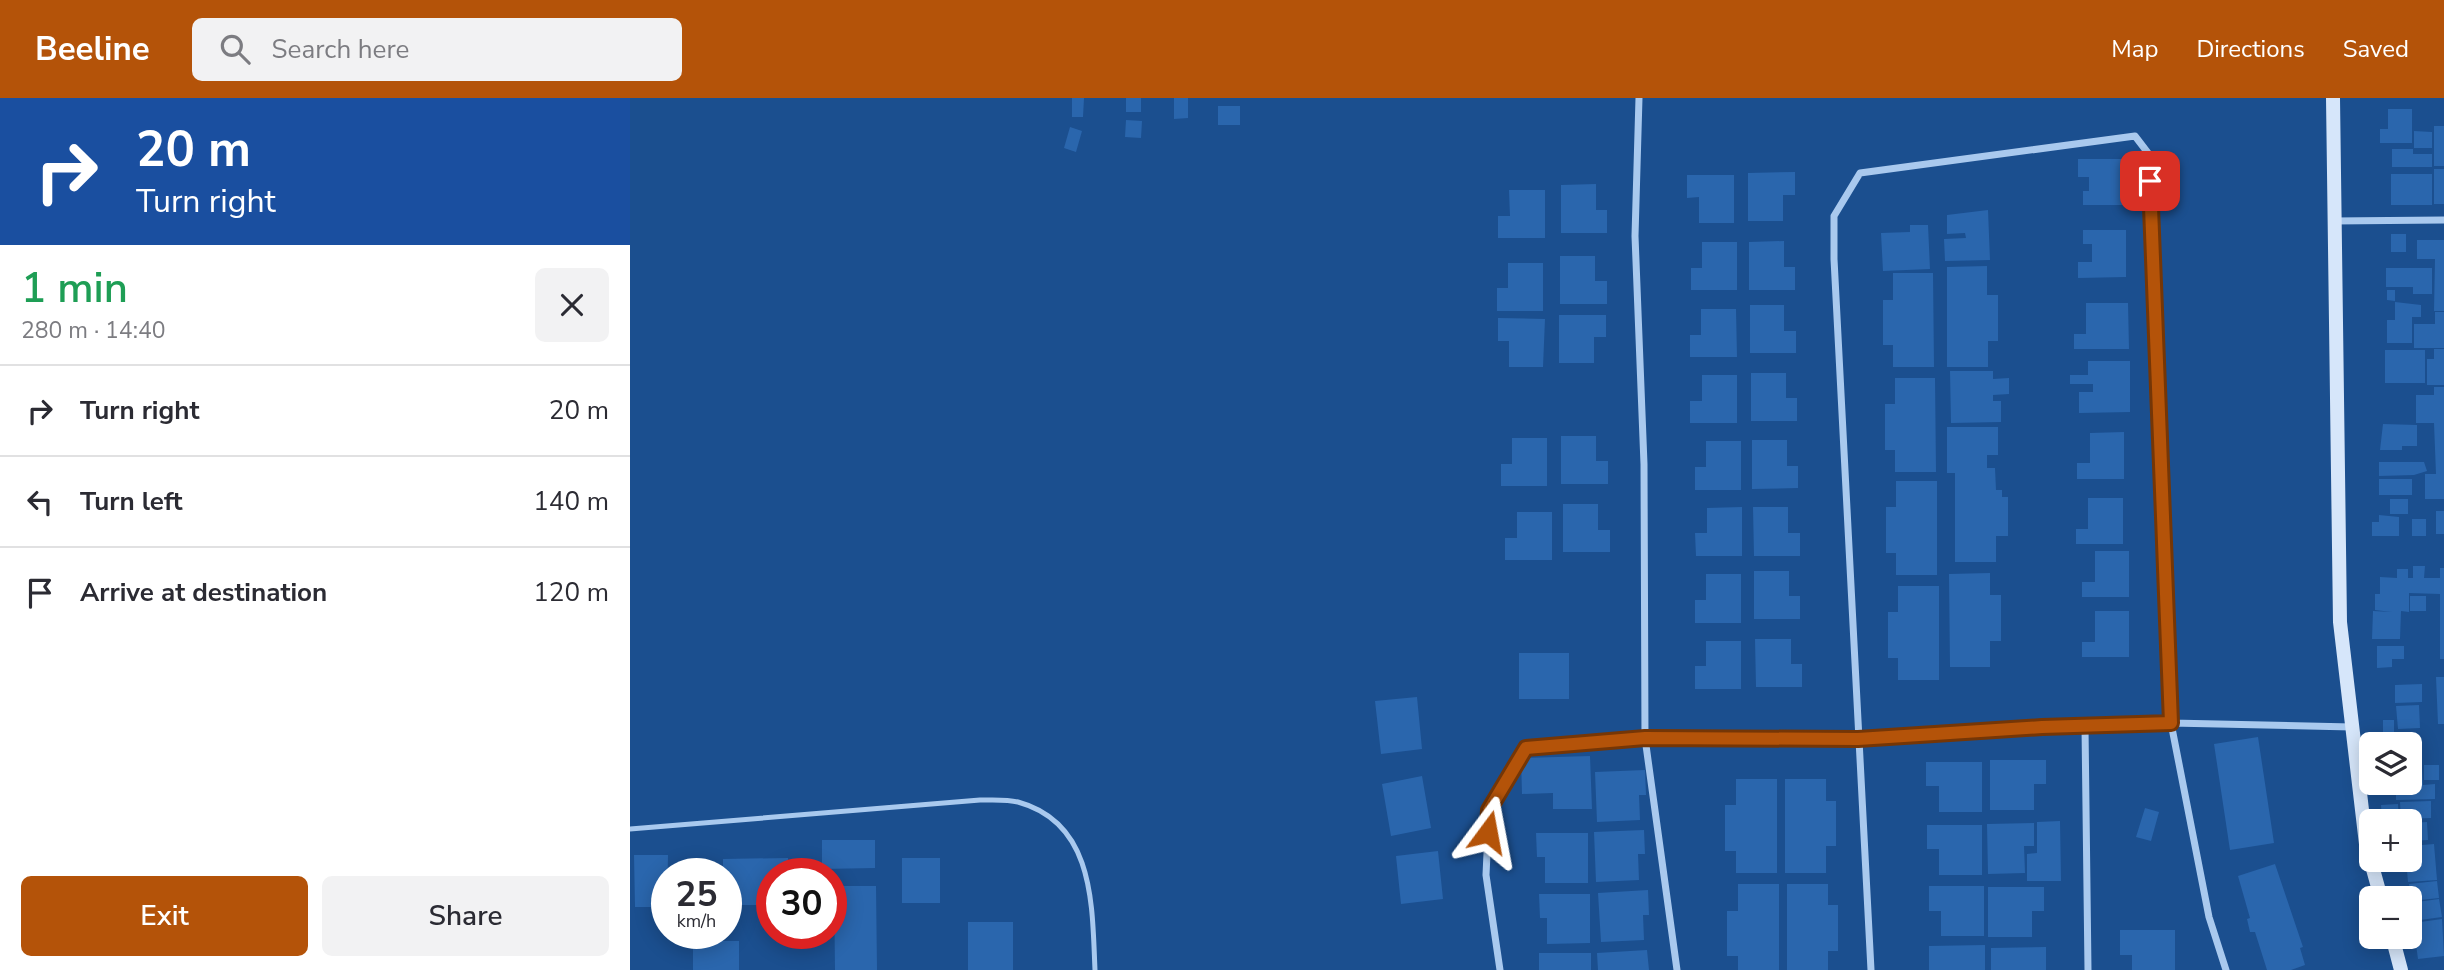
<!DOCTYPE html>
<meta charset="utf-8">
<style>
:root{--surface:#fff;--page:#f2f2f3;--text:#2b2b33;--muted:#7c7c81;--line:#e1e1e2;--accent:#b45309}
body{margin:0;font-family:"Nunito Sans",sans-serif;background:var(--page);color:var(--text);height:100vh;display:flex;flex-direction:column;font-size:26px;white-space:nowrap}
*{box-sizing:border-box;margin:0}
p{font-size:23px;color:var(--muted)}
.icon{flex:none;width:38px;height:38px;fill:none;stroke:currentColor;stroke-width:2;stroke-linecap:round;stroke-linejoin:round}
.map{position:relative;flex:1;overflow:hidden}
.details{display:flex;flex-direction:column;background:var(--surface);width:630px}
.details>*{flex:none}
.banner{background:#1a4fa0;color:#fff;overflow:hidden}
.controls{position:absolute;left:1729px;top:634px;display:grid;gap:14px}
.controls a{display:grid;place-items:center;width:63px;height:63px;border-radius:10px;background:var(--surface);box-shadow:0 4px 18px #0003;font-size:35px}
.speed{position:absolute;left:21px;top:760px;display:flex;gap:14px;font-size:35px;font-weight:700;text-align:center}
.speed>*{display:grid;place-content:center;width:91px;height:91px;border-radius:50%;background:var(--surface);box-shadow:0 4px 18px #0003;line-height:1}
.speed small{font-size:18px;font-weight:400}
.speed .limit{border:10px solid #d22;background:#fff;color:#111}
.pin{position:absolute;display:grid;place-items:center;width:60px;height:60px;color:#fff;margin:-30px;border-radius:14px;box-shadow:0 4px 10px #0006}
.me{position:absolute;width:77px;margin:-38px;rotate:13deg;stroke-linejoin:round;filter:drop-shadow(0 0 5px #0008)}
.turn{display:flex;align-items:center;gap:24px;height:147px;padding:0 21px;font-size:32px}
.turn .icon{width:91px;height:91px;stroke-width:2.5}
.turn b{display:block;font-size:49px;line-height:60px}
.round{display:grid;place-items:center;flex:none;width:74px;height:74px;border-radius:10px;background:var(--page)}
.head{display:flex;align-items:center;justify-content:space-between;height:119px;padding:0 21px}
h1{font-size:42px;font-weight:600;line-height:52px;color:#1e9e55}
.primary-button{display:flex;gap:14px;margin-top:auto;padding:14px 21px}
.primary-button a{flex:1;height:80px;border-radius:10px;background:var(--accent);color:#fff;font-size:28px;font-weight:600;line-height:80px;text-align:center}
.primary-button a+a{background:var(--page);color:var(--text)}
ul{padding:0;list-style:none}
li{display:flex;align-items:center;gap:21px;height:91px;padding:0 21px;border-top:2px solid var(--line)}
li div{flex:1}
li b{display:block;font-size:26px}
li em{font-style:normal}
header{display:flex;align-items:center;gap:42px;box-sizing:border-box;height:98px;padding:0 35px;background:var(--accent);color:#fff}
header strong{font-size:33px}
nav{display:flex;gap:38px;margin-inline-start:auto;font-size:24px}
.search{width:490px;height:63px;background:var(--page);display:flex;align-items:center;gap:18px;box-sizing:border-box;padding:0 24px;border-radius:10px;color:var(--muted);font-size:26px}
main{display:flex;flex:1;min-height:0}
.map>svg:first-child{display:block}
</style>
<header>
<strong>Beeline</strong>
<div class="search"><svg class="icon" aria-label="search" viewBox="0 0 24 24"><circle cx="10" cy="10" r="6"/><path d="M15 15l6 6"/></svg>Search here</div>
<nav><a>Map</a><a>Directions</a><a>Saved</a></nav>
</header>
<main>
<section class="details">
<div class="banner">
<div class="turn"><svg class="icon" aria-label="right" viewBox="0 0 24 24"><path d="M7 20v-9h11M14 6l5 5-5 5"/></svg><div><b>20 m</b>Turn right</div></div>
</div>
<div class="head"><div><h1>1 min</h1><p>280 m · 14:40</p></div><a class="round"><svg class="icon" aria-label="close" viewBox="0 0 24 24"><path d="M6 6l12 12M18 6L6 18"/></svg></a></div>
<ul>
<li><svg class="icon" aria-label="right" viewBox="0 0 24 24"><path d="M7 20v-9h11M14 6l5 5-5 5"/></svg><div><b>Turn right</b></div><em>20 m</em></li>
<li><svg class="icon" aria-label="left" viewBox="0 0 24 24"><path d="M17 20v-9H6M10 6l-5 5 5 5"/></svg><div><b>Turn left</b></div><em>140 m</em></li>
<li><svg class="icon" aria-label="arrive" viewBox="0 0 24 24"><path d="M6 21V4h12l-3 4 3 4H6"/></svg><div><b>Arrive at destination</b></div><em>120 m</em></li>
</ul>
<div class="primary-button"><a>Exit</a><a>Share</a></div>
</section>
<div class="map">
<svg width="1814" height="872" viewBox="0 0 1814 872">
<rect width="100%" height="100%" fill="#1b4f8f"/>
<path fill="#2a66ad" d="M442,0H454L453,19H442Z
M496,0H511V14H496Z
M544,0H558V20L544,21Z
M588,8H610V27H588Z
M1758,11H1782V45H1750V31H1758Z
M496,22L512,23L511,40L495,39Z
M1804,28H1814V68H1804Z
M440,29L452,33L446,54L434,50Z
M1784,33L1802,34V50H1784Z
M1762,51H1783V56H1802V69H1762Z
M1448,61H1496V107H1453V93H1459V79H1448Z
M1804,71H1814V106H1804Z
M1165,74V97H1153V123H1118V75Z
M1761,76H1802V107H1761Z
M1057,77H1104V125H1069V99L1057,100Z
M966,86V112H977V135H931V87Z
M879,92H915V140H868V118H880Z
M1358,112L1360,162L1315,163L1314,141L1336,140L1335,135L1317,136V117Z
M1280,127H1298L1300,171L1253,173L1251,135L1280,134Z
M1453,132H1496V179L1448,180V164H1462V146H1453Z
M1761,136H1776V154H1761Z
M1787,142H1814V213H1804L1805,161H1787Z
M1154,143V169H1165V192H1119V144Z
M1072,144H1107V192H1061V170H1072Z
M930,158H965V183H977V206H930Z
M878,165H913V213H867V190H878Z
M1357,168V197H1368V243H1358V269H1317V169Z
M1756,170H1802V196H1783V189H1756Z
M1263,175H1303L1304,269H1263V247H1253V202H1263Z
M1757,192H1765V203L1757,202Z
M1765,204L1791,207V219H1782V245H1757V222H1765Z
M1456,205H1498L1499,251H1444V236H1456Z
M1120,207H1154V233H1166V255H1120Z
M1071,211H1106L1107,259H1060V237H1071Z
M1805,214H1814V250H1784V226H1805Z
M929,217H976V239H964V265H929Z
M868,220L915,221L913,269H879V243H868Z
M1804,251H1814V287H1797V261H1804Z
M1755,252H1795V285H1755Z
M1458,263H1500V314L1449,315V294H1463V286H1440V277H1458Z
M1320,273H1363V281L1379,280V296L1363,297V303H1371V324L1321,325Z
M1121,275H1156V300H1167V323H1121Z
M1072,277H1107V325H1060V303H1072Z
M1265,280H1305L1306,374H1265V352H1255V306H1265Z
M1804,289H1814V401H1795V376H1806L1804,325H1786V297H1804Z
M1753,326L1787,327V348H1772V352H1750Z
M1317,329H1368V357H1357V370H1365L1366,392H1372V399H1378V438H1366V464H1325V375H1317Z
M1494,334V381H1447V365H1460V335Z
M931,338H966V363H978V386H931Z
M882,340H917V388H871V366H882Z
M1122,342H1157V368H1168V390L1122,391Z
M1076,343H1111V392H1065V369H1076Z
M1749,364H1794L1797,373L1784,377L1749,378Z
M1749,381H1782V397H1749Z
M1266,383H1307V477H1266V455H1256V409H1266Z
M1458,400H1493V446H1446V431H1458Z
M1760,401H1778V416H1760Z
M933,406H968V432H980V454H933Z
M1112,409V458H1066L1065,435H1077V410Z
M1123,409H1158V435H1170V458H1124Z
M1806,413H1814V436H1806Z
M887,414H922V462H875V440H887Z
M1749,417L1769,419V438H1742V424H1749Z
M1782,421H1796V438H1782Z
M1465,453H1499V499H1452V484H1465Z
M1783,468H1795L1794,480H1810V470H1814V561H1810V496L1779,495V514L1771,513L1770,541H1742L1743,513L1762,514L1745,512V496H1750V479L1767,480V471H1778V480H1783Z
M1124,473H1159V498H1170V521H1124Z
M1360,475V497H1371V543H1360V569H1320L1319,476Z
M1076,476H1111V525H1065V502H1076Z
M1268,488H1309V582H1268V560H1258V514H1268Z
M1780,498H1796V513H1780Z
M1465,513H1499V559H1452V544H1465Z
M1125,541H1161V566H1172V589H1126Z
M1076,543H1111V591H1065V568H1076Z
M1747,548H1774V561H1762V569L1747,570Z
M889,555H939V601H889Z
M1806,579H1814V626H1808Z
M1792,586V604L1765,605V587Z
M787,599L792,651L751,656L745,603Z
M1789,607L1790,630L1768,631L1766,608Z
M1753,622H1764V634H1753Z
M1628,639L1644,745L1600,752L1584,646Z
M960,658L962,711H923V695L892,696L891,660Z
M1360,662H1416V686H1404V712H1360Z
M1296,664H1352V714H1309V688H1296Z
M1794,667H1809V682H1794Z
M1780,670H1792L1793,687L1805,686V701L1766,702V684H1780Z
M1015,672L1016,697H1009L1010,722L967,724L965,674Z
M792,678L801,730L761,738L752,686Z
M1106,681H1147V775H1106V753H1095V707H1106Z
M1155,681H1196V703H1206V748H1196V775H1155Z
M1801,703V720L1771,721L1770,704Z
M1768,706L1769,723H1752L1751,707Z
M1515,710L1529,714L1521,743L1506,739Z
M1430,723L1431,783H1397V756L1407,755V724Z
M1797,724L1798,742L1780,743V725Z
M1404,725V748H1394L1395,775L1358,776L1357,726Z
M1297,727H1352V777H1309V751H1297Z
M1014,732L1015,756H1008L1009,782L966,784L964,734Z
M906,735H958V785H915V759H907Z
M192,742H245V770L192,771Z
M1804,746L1807,782L1778,784L1776,761H1780V748Z
M808,753L813,801L771,806L766,758Z
M4,757H38L37,809H5Z
M158,760V775H142V807H96V775H93V761Z
M272,760H310V805H272Z
M1645,766L1673,849L1670,850L1675,867L1661,872H1637L1625,834H1620L1617,821L1620,820L1608,778Z
M1807,783L1809,800L1781,803L1779,786Z
M1108,786H1149V872H1108V858H1097V813H1108Z
M1157,786H1198V807H1208V853H1198V872H1157Z
M204,788H246L247,872H205Z
M1299,788H1354V838H1311V813H1299Z
M1358,789H1414V813H1402V839H1358Z
M1018,792L1019,817H1013L1014,842L971,844L968,795Z
M909,796H960V845L917,846V820H910Z
M1809,801L1812,819L1783,823L1780,805Z
M1812,821L1814,858L1788,861L1783,825Z
M338,824H383V872H338Z
M1490,832H1545V872H1502V857H1490Z
M63,843H109V872H63Z
M1355,847V872H1299V848Z
M1416,849V872H1361V850Z
M1017,852L1019,872H968L967,855Z
M909,855H961V872H909Z"/>
<g fill="none" stroke-linecap="round" stroke-linejoin="round">
<path stroke="#a9c9ee" stroke-width="5" d="M0,731L350,702C362,702 377,701 388,704C465,725 462,808 465,872"/>
<path stroke="#a9c9ee" stroke-width="7" d="M1009,0L1005,138L1014,366L1015,640L1047,872
M1703,123L1814,122
M1455,629L1458,872
M870,872L856,777L859,712L896,650L1015,640L1228,641L1412,629L1541,625L1722,629
M1241,872L1204,161V118L1230,75L1505,38L1518,55L1541,625L1579,819L1596,872"/>
<path stroke="#d6e6fa" stroke-width="14" d="M1703,0L1710,524L1736,746L1751,800
M1762,838L1771,872"/>
</g>
<g fill="none" stroke-linecap="round" stroke-linejoin="round">
<defs>
<path id="route" d="M858,734L859,712L896,650L1015,640L1228,641L1412,629L1541,625L1520,83"/>
</defs>
<use href="#route" stroke="#753606" stroke-width="18"/>
<use href="#route" stroke="#b45309" stroke-width="12"/>
</g>
</svg>
<div class="controls">
<a><svg class="icon" aria-label="layers" viewBox="0 0 24 24"><path d="M12 4l9 5-9 5-9-5zM3 14l9 5 9-5"/></svg></a>
<a>+</a>
<a>−</a>
</div>
<div class="speed"><div>25<small>km/h</small></div><div class="limit">30</div></div>
<div class="pin" style="left:1520px;top:83px;background:#d93025"><svg class="icon" aria-label="arrive" viewBox="0 0 24 24"><path d="M6 21V4h12l-3 4 3 4H6"/></svg></div>
<svg class="me" style="left:858px;top:734px" viewBox="-20 -20 40 40"><path d="M0-17L14 15 0 8-14 15z" fill="#b45309" stroke="#fff" stroke-width="4"/></svg>
</div>
</main>
